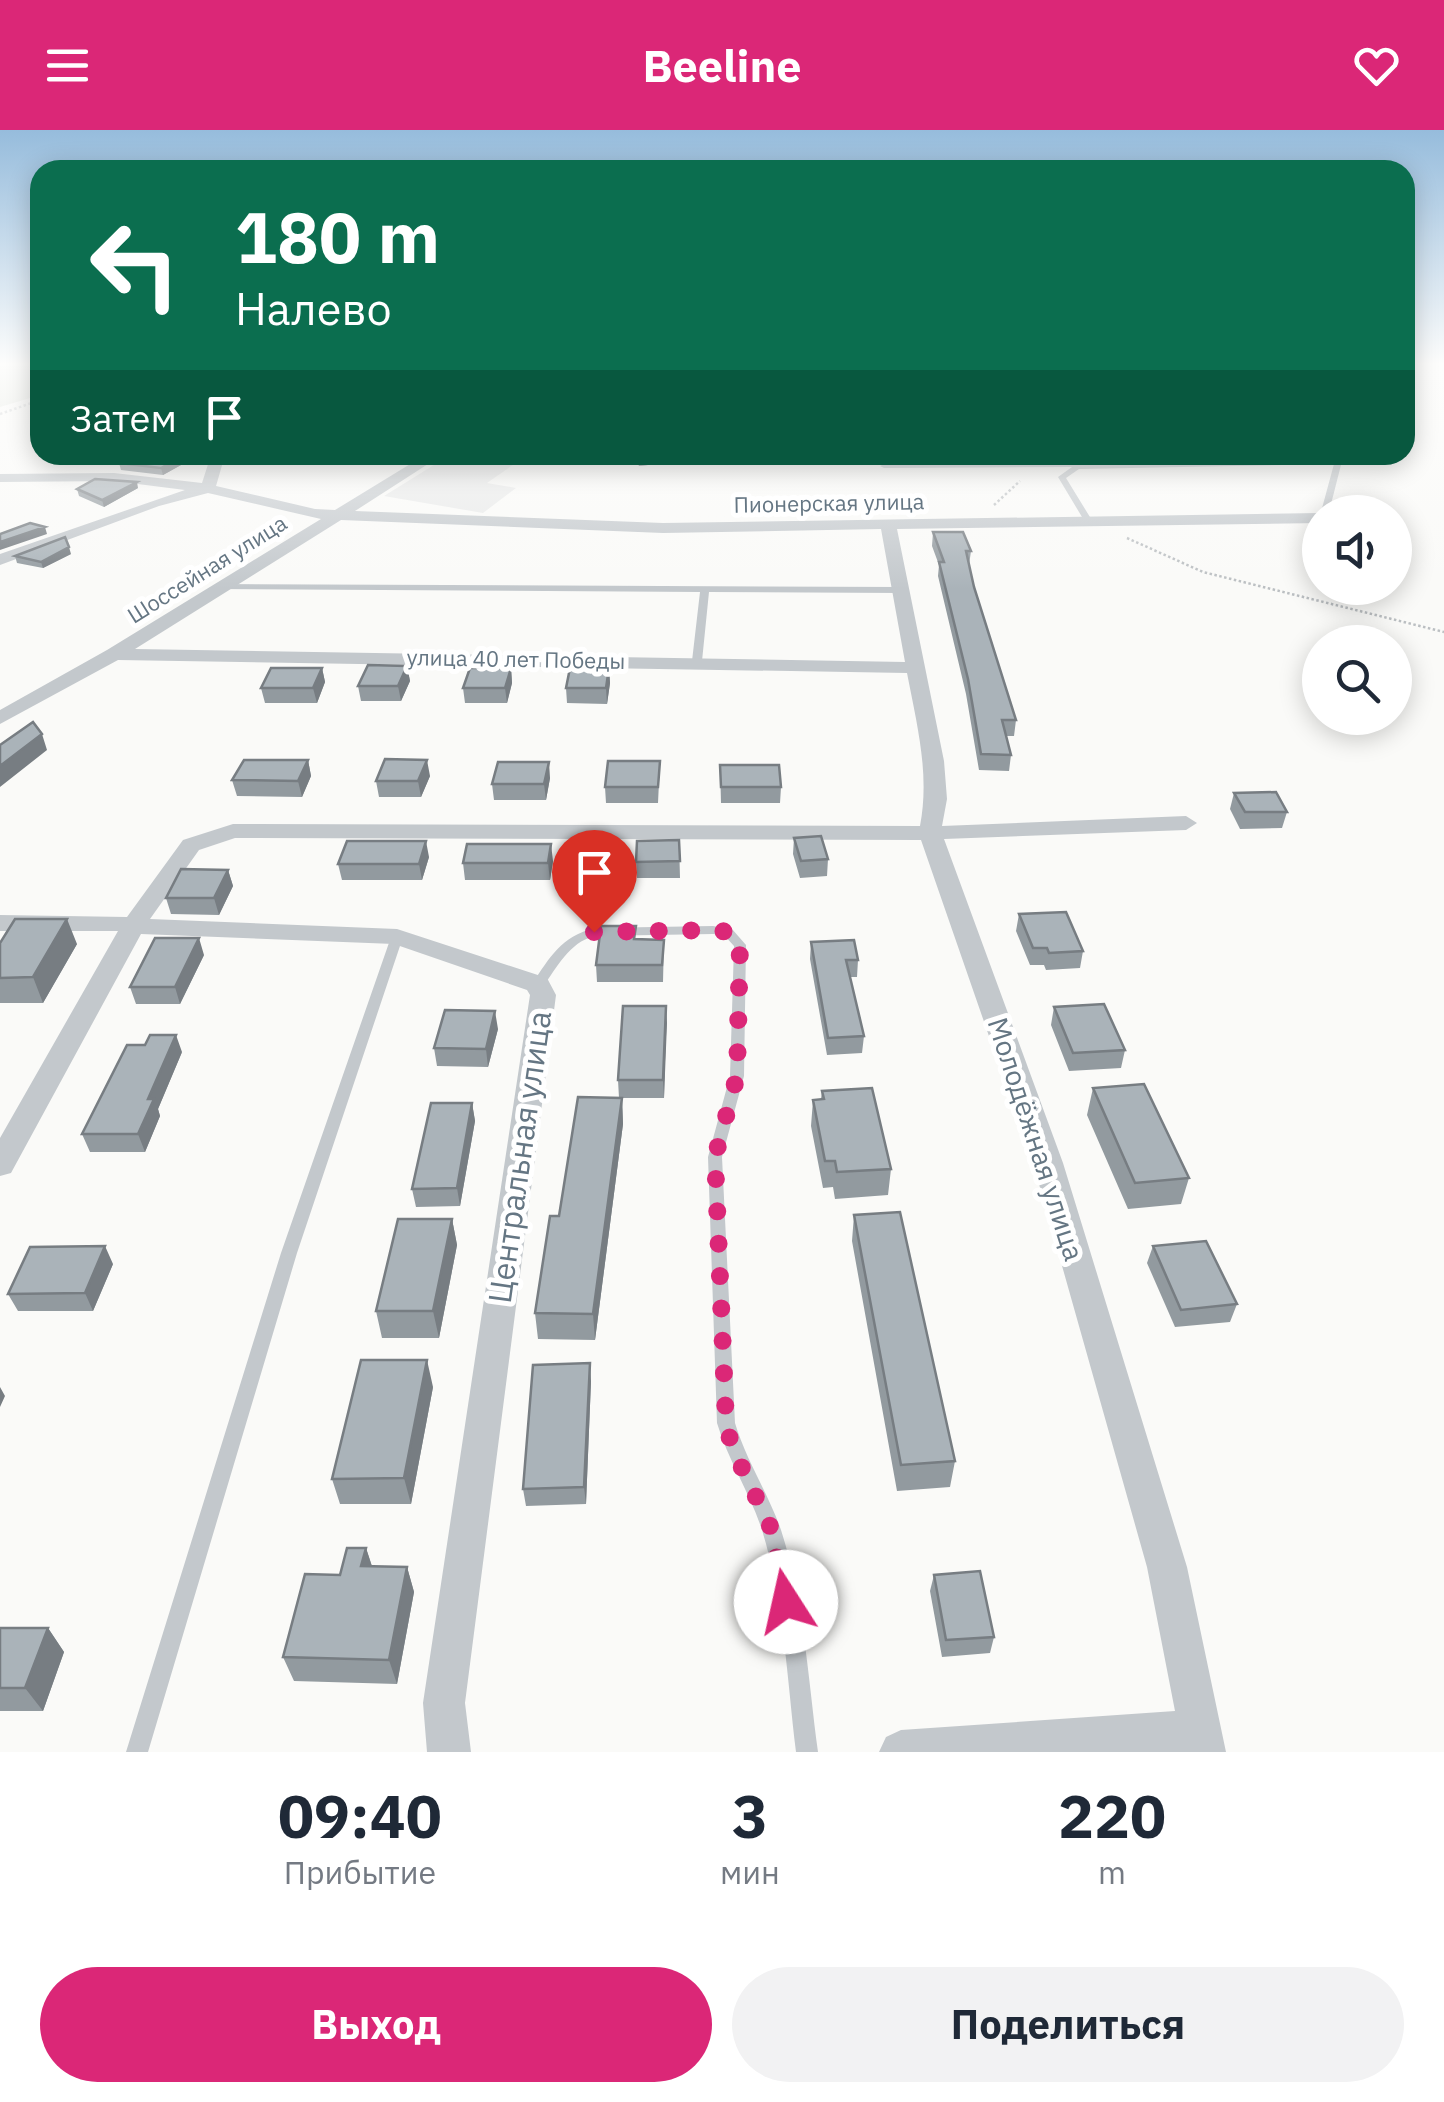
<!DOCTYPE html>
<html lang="ru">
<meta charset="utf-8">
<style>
:root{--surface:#fff;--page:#f2f2f3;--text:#1f2937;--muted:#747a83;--accent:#db2777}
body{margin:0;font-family:"IBM Plex Sans",sans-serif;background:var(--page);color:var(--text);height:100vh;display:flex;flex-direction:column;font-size:38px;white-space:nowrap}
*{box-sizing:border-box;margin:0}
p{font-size:32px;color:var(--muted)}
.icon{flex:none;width:55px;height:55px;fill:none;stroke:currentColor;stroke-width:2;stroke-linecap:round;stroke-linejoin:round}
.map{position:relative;height:1622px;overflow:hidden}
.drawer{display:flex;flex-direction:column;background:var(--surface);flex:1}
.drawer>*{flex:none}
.guide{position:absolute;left:30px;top:30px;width:1385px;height:305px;border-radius:30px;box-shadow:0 5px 25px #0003;background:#0b6e4f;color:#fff;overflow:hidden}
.controls{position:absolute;left:1302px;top:365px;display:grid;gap:20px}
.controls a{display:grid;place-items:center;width:110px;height:110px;border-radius:50%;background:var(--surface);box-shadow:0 5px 25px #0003;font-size:50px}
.pin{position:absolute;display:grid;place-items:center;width:85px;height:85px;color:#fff;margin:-102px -42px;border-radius:50% 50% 50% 0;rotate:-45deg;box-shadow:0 0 10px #0007}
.pin .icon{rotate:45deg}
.me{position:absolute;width:110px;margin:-55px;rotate:350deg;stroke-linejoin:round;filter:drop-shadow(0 0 8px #0008)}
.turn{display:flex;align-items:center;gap:35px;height:210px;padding:0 40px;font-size:45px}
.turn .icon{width:130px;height:130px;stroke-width:2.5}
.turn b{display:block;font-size:70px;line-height:85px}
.then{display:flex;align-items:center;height:95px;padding:0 40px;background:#0003;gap:20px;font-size:38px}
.eta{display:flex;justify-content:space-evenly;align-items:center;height:170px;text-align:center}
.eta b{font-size:60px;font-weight:700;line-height:70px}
.cta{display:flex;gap:20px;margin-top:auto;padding:20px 40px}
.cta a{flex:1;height:115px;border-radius:60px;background:var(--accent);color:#fff;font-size:40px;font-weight:700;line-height:115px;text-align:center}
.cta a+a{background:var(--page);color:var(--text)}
header{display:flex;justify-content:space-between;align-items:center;height:130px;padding:0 40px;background:var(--accent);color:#fff;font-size:45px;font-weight:700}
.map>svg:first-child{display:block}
</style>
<header><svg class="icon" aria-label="menu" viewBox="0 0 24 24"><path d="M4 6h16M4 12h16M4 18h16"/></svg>Beeline<svg class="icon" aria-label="heart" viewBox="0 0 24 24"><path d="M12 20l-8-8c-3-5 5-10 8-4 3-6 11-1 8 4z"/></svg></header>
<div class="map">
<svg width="1444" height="1622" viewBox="0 0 1444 1622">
<rect width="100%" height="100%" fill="#fafaf8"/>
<path fill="#e8e9e9" d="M450,325H527L487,353L516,358L483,383L384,366Z"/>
<path fill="#dadfd7" d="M0,232H40V265L0,277Z"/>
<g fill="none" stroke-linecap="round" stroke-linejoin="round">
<path stroke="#bbbfc2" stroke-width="2.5" stroke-dasharray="2.5 2.5" stroke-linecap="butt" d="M0,284L40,270
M994,375L1020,351
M1127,408L1203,442L1444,502"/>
<path fill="#c3c8cc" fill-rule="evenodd" d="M1336,325L1343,327L1329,382H1321L1334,334L1079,339L1066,348L1093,392L1089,394L1085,392L1058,347L1072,337L884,338L880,336L884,334L1077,333L1080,335L1335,330Z
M220,454L901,457L905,460L901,463L709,462L702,531L697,534L692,531L700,462L217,459L216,457Z
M713,796L732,799L746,815L744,946L722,1027L735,1293C746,1330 768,1363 781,1400C804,1471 808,1548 818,1622H796C787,1548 784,1472 762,1400C750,1363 728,1330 717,1293L708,1027L730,946L734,816L724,805L713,804L594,806C569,813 557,837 543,857H533L532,854C550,827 561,807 594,798Z
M397,803L403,807L297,1123L148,1622H126L281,1123L391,807Z"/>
<path fill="#c3c8cc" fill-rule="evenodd" d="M211,325H225L216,356L315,379L335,380L425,325H442L355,381L663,393L1320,383V393L897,399L944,631L947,669L942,696L1186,686L1197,693L1186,700L944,709L1063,1033L1187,1437L1226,1622H879L886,1607L901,1600L1175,1581L1147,1437L1033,1033L921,710L235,708L199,720L150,789L397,799L547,848L556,865L465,1573L471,1622H427L423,1573L530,865L527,860L394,814L141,804L11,1043L0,1046V1008L118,801H0V785L127,787L183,710L233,694L920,696C930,644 917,595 907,543L118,530L0,594V580L107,520L321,389L208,363L159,376L0,435V424L185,360L114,351L0,352V344L114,343L202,353ZM341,390L663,403L881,399L905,532L135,519Z"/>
</g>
<path fill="#929a9f" d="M132,325H199L163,345L121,340L119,333Z
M631,325H693V330L639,336Z
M138,358L104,377L79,366L77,359Z
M933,402L971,421L969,435L974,457L1016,590L1014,606H1006L1011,625L1009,641L979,640L966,564L938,446L939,435L932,416Z
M71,424L43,438L17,433L15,426Z
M407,536L410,551L401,571H361L358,556Z
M322,538L325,552L317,573H265L261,558Z
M511,538L512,553L507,573H465L463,558Z
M609,538L610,553L607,574L567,573L566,558Z
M308,630L311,646L302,667L237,666L232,650Z
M660,631L658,673H606L605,657Z
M720,635L781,657L780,673H721Z
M430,646L421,667H379L376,651Z
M550,648L546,670H494L492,654Z
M1234,663L1287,682L1282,698L1240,699L1230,679Z
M794,708L828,729L827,746L800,748L793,724Z
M679,710L680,748H637L636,732Z
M429,727L422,750H342L338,734Z
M553,731L550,750H465L463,733Z
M228,740L233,756L219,785L171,784L166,768Z
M1019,784L1083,821L1080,838L1046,840L1044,835H1030L1016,801Z
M636,809L664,810L663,852H597L596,835Z
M811,812L858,830L857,847H850L864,906L862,923L827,925L810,829Z
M0,813L77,814L43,873H0Z
M204,825L180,874H136L130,857Z
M666,876L664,968H622L623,994L595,1210L538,1209L535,1183L559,1086L619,968L618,950Z
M1054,877L1125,920L1121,938L1069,941L1051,895Z
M498,899L488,937L437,936L434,918Z
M182,922L158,979L160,986L145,1022H90L82,1004Z
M1093,958L1189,1048L1181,1074L1128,1079L1087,985Z
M822,961L891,1039L888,1065L835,1069L833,1057L823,1058L811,996L813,970L821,969Z
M472,973L475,991L460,1076L416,1077L412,1059Z
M854,1085L955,1331L950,1357L897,1361L852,1111Z
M452,1089L457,1115L439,1208H382L376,1181Z
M1153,1116L1237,1174L1230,1192L1175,1197L1147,1133Z
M113,1134L93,1181H18L8,1164Z
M591,1251L586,1374L526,1376L523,1359Z
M433,1257L411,1374H340L332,1349Z
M366,1418L372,1436L407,1437L414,1462L397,1554L294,1551L283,1527L340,1445Z
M934,1445L994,1507L990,1523L942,1527L930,1461Z
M0,1498H48L64,1522L43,1581H0Z"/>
<path fill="#777d82" d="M184,325H199L163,345L161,338Z
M650,325H693V330L639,336V326Z
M137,352L138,358L104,377L102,370Z
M45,397L47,404L0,420V412Z
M69,417L71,424L43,438L41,432Z
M407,536L410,551L401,571L398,556Z
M322,538L325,552L317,573L313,558Z
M511,538L512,553L507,573L505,558Z
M609,538L610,553L607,574L606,558Z
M42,604L47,620L0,657V636Z
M308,630L311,646L302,667L298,651Z
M427,630L430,646L421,667L418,651Z
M549,632L550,648L546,670L544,654Z
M426,711L429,727L422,750L419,734Z
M551,714L553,731L550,750L548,733Z
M228,740L233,756L219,785L214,768Z
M67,789L77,814L43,873L33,847Z
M199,808L204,825L180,874L175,857Z
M666,876L667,893L664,968L663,950Z
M495,881L498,899L488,937L486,919Z
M176,905L182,922L158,979L160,986L145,1022L138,1004L148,969Z
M622,968L623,994L595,1210L593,1184Z
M472,973L475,991L460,1076L457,1058Z
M452,1089L457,1115L439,1208L433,1181Z
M105,1116L113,1134L93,1181L85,1163Z
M427,1230L433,1257L411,1374L404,1348Z
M590,1233L591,1251L586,1374L584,1357Z
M0,1257L5,1266L0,1277Z
M366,1418L374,1443L361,1436Z
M407,1437L414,1462L397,1554L389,1530Z
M48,1498L64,1522L43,1581L25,1558Z"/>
<path fill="#aab3b9" stroke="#777d82" stroke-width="2.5" d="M132,325H184L161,338L119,333Z
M95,349L137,352L102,370L77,359Z
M30,393L45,397L0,412V404Z
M933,402H963L971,421H966L974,457L1016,590H1002L1011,625L981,624L968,549L939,432H944Z
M65,407L69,417L41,432L15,426Z
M368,535L407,536L398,556H358Z
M271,538H322L313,558H261Z
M470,538H511L505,558H463Z
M570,538H609L606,558H566Z
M33,592L42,604L0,636V615Z
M385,629L427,630L418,651H376Z
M244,630H308L298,651L232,650Z
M608,631H660L658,657H605Z
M498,632H549L544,654H492Z
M720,635H779L781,657H721Z
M1276,662L1287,682H1245L1234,663Z
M821,706L828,729L801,731L794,708Z
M679,710L680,731L636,732L637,711Z
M347,711H426L419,734H338Z
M467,714H551L548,733H463Z
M181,739L228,740L214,768H166Z
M1066,782L1083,821L1049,823L1047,818H1033L1019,784Z
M15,789H67L33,847L0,848V813Z
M601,796H636L634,809L664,810L662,835H596Z
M155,808H199L175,857H130Z
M854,810L858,830H846L864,906L828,908L811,812Z
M1104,874L1125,920L1073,923L1054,877Z
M623,876H666L663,950H618Z
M445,880L495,881L486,919L434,918Z
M150,905H176L148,969H154L138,1004H82L127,915H145Z
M1144,954L1189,1048L1135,1053L1093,958Z
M872,958L891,1039L837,1042L835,1031H825L813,970L824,969L822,961Z
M578,967L622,968L593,1184L535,1183L550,1086H559Z
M431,973H472L457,1058L412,1059Z
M900,1082L955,1331L901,1335L854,1085Z
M398,1089H452L433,1181H376Z
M1206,1111L1237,1174L1181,1180L1153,1116Z
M105,1116L85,1163L8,1164L30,1117Z
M361,1230H427L404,1348L332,1349Z
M590,1233L584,1357L523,1359L533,1235Z
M347,1418H366L361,1436L407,1437L389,1530L283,1527L305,1444L340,1445Z
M980,1441L994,1507L946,1510L934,1445Z
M0,1498H48L25,1558H0Z"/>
<linearGradient id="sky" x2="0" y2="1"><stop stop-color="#96bcdc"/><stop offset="0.51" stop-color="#fdfdfc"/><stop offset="1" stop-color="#fdfdfc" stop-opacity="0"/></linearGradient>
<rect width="1444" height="459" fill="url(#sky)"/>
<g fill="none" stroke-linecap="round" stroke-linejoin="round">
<path stroke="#db2777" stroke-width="18" stroke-dasharray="0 32.4" d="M594,802L714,800L728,802L740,815L737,946L715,1027L726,1293L732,1317L770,1396L786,1472"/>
</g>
<g text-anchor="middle" stroke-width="10" stroke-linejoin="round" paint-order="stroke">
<g font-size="22" fill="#657683" stroke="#fff">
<text transform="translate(829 373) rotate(-1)" y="8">Пионерская улица</text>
<text transform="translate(207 439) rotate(-32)" y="8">Шоссейная улица</text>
<text transform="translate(516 529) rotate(1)" y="8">улица 40 лет Победы</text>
</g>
<g font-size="28" fill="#657683" stroke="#fff">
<text transform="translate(1036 1009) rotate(72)" y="10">Молодёжная улица</text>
</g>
<g font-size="32" fill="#657683" stroke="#fff">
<text transform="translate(520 1027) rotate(-82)" y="11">Центральная улица</text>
</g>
</g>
</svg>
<div class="controls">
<a><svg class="icon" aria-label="sound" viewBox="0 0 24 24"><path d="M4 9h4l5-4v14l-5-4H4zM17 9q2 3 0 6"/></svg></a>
<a><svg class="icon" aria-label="search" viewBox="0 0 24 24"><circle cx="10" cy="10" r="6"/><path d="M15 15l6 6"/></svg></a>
</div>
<div class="pin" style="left:594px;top:802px;background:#d93025"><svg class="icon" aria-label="arrive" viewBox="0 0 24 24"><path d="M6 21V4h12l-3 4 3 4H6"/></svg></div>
<svg class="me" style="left:786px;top:1472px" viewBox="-20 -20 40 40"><circle r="19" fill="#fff"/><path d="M0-13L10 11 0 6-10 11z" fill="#db2777"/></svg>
<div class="guide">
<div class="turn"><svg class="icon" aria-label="left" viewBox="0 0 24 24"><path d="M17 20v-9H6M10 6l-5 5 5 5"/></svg><div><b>180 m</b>Налево</div></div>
<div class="then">Затем<svg class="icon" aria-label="arrive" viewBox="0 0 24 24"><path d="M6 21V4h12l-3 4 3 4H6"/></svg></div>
</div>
</div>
<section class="drawer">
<div class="eta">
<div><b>09:40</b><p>Прибытие</p></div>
<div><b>3</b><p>мин</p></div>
<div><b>220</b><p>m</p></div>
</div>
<div class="cta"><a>Выход</a><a>Поделиться</a></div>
</section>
